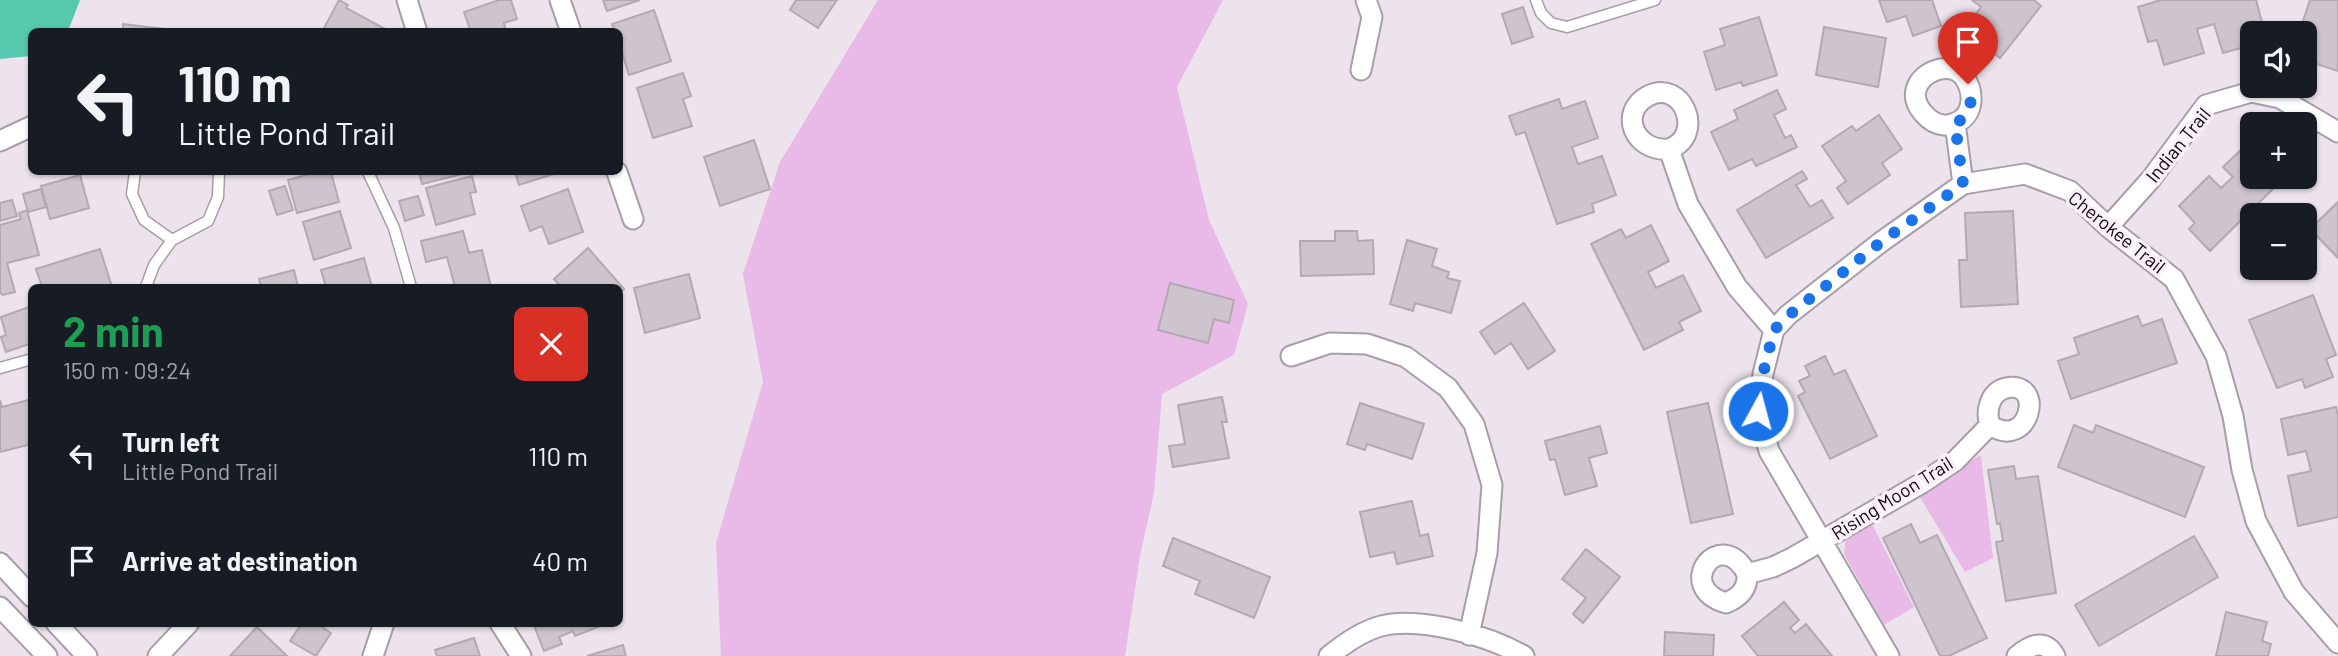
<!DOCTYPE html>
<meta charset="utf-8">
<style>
:root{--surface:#171b24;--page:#242831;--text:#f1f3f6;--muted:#9ea1a6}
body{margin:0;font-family:Barlow,sans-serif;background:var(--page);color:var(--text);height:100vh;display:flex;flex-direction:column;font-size:26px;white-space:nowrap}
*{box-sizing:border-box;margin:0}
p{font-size:23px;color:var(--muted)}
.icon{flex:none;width:38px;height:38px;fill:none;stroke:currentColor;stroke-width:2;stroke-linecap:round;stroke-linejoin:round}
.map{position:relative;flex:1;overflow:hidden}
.drawer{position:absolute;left:28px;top:284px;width:595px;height:343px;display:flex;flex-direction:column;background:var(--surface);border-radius:10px;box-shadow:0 2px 5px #0004}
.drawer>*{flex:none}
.hud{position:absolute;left:28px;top:28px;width:595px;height:147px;border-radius:10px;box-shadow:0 2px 5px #0004;background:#171b24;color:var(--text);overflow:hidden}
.buttons{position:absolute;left:2240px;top:21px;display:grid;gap:14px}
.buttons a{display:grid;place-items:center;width:77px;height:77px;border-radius:10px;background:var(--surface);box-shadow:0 2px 5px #0004;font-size:35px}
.pin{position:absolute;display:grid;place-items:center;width:60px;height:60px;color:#fff;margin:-72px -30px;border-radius:50% 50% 50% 0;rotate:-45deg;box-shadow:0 0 7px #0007}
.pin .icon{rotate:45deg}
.me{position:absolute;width:77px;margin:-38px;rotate:7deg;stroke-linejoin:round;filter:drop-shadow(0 0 5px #0008)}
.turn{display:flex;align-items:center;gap:24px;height:147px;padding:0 35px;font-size:32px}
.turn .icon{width:91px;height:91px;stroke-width:2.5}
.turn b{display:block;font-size:49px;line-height:60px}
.round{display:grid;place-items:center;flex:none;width:74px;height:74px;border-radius:10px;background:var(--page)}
.head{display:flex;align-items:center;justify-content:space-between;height:119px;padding:0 35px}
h1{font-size:42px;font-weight:700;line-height:52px;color:#1e9e55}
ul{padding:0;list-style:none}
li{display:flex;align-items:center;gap:21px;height:105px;padding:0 35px}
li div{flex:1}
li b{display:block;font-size:26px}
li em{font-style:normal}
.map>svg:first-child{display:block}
</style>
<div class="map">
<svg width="2338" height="656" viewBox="0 0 2338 656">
<rect width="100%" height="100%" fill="#ede3ec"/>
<path fill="#e9bae7" d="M878,0H1223L1177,87L1209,220L1248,304L1234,355L1162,394L1154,493L1140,556L1125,656H721L716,543L763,382L743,274L780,162Z
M1981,455L1993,558L1965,572L1918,494L1915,493Z
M1871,522L1914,607L1884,625L1844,554L1846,538Z"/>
<path fill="#55c8ae" d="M0,0H80L68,31L32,32L31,56L0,59Z"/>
<path fill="#cec4cd" stroke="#b3a9b2" stroke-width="2" d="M339,0L348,5L346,8L387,30L386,32H322Z
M499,0H511L517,19L504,23L506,32H471L464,12Z
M603,0H640L607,11Z
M796,0H837L818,28L790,10Z
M1879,0H1932L1941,26L1913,36L1906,16L1887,22Z
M1972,0H2034L2041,6L2000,58L1964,30L1981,7Z
M2161,0H2256L2265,33H2252V45L2223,53L2214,24L2197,29L2204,53L2164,65L2157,40L2148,42L2138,7Z
M2310,0H2338V71L2305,60V33H2299Z
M1523,7L1533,37L1512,44L1502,14Z
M654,10L671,61L629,75L620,46V32H615L612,24Z
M1759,17L1777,75L1743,86L1741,82L1716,90L1704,52L1725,45L1720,29Z
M123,24L181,31V32H123Z
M1824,27L1886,38L1878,87L1816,75Z
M683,73L691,96L683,99L692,126L653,138L637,88Z
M1777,90L1786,109L1774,115L1785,138L1791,135L1797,147L1756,166L1752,159L1729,170L1711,132L1738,119L1734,110Z
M1559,99L1562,109L1585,101L1598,138L1572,147L1578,164L1602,156L1616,195L1592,204L1594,212L1557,224L1525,132L1516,135L1509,116Z
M1879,115L1902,149L1882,163L1890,175L1848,204L1837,188L1846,181L1822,146L1852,126L1856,131Z
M2252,139V177H2285L2210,251L2189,229L2195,223L2179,206L2209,176L2221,188L2233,177L2223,167Z
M754,140L770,189L720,206L704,157Z
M1802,171L1807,179L1796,185L1810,207L1822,200L1833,218L1766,258L1737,210Z
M317,172H331L339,202L297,213L288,180Z
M419,172H461L462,174L422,184Z
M515,172H560L519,185Z
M80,175L89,208L50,219L41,186Z
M472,176L476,192L470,193L475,214L436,225L426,188Z
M285,186L293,210L277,215L269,191Z
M41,189L46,207L28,212L23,194Z
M568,189L583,232L549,244L542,226L530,231L521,206Z
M418,196L424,215L405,221L399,201Z
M12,200L17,216L0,221V203Z
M2338,202V258L2310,229Z
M27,210L39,255L7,263L15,292L3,295L0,293V225L21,219L19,213Z
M340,211L351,248L314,260L303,222Z
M2013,211L2018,304L1961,307L1959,260H1967L1965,213Z
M1651,225L1669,261L1648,272L1656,288L1683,275L1701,311L1679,322L1683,330L1644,350L1591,244L1621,229L1626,238Z
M463,231L469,253L482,250L491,287H455L447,257L426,262L421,241Z
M1335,231H1357L1358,241L1373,240L1374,274L1301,276L1300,241H1335Z
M1407,240L1437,249L1432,266L1449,272L1447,278L1460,281L1451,313L1415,303L1413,311L1390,304Z
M588,248L624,289L620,293V287H561L554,279Z
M100,249L112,287H42L36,269Z
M364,258L372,287H326L321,270Z
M294,270L298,287H261L259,279Z
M689,274L700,318L645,333L634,288Z
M1170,283L1234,300L1229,323L1214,319L1208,343L1158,330Z
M2313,295L2336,355L2326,359L2333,377L2305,388L2302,379L2277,388L2249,320Z
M1524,303L1555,351L1528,369L1511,343L1495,354L1480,332Z
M32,306V343L6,352L1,337L6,335L1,317Z
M2138,316L2142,326L2162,319L2177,363L2071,399L2058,361L2079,354L2074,338Z
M1825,356L1834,375L1845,370L1877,436L1830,459L1798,396L1805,392L1799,381L1810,376L1805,366Z
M1222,397L1227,422H1222L1229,458L1173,467L1169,446L1185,444L1178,405Z
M32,399V444L0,452V400L2,407Z
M1360,403L1424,424L1412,459L1367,444L1365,450L1347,444Z
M1708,403L1733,514L1691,523L1667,412Z
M2336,407L2338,416V517L2298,526L2288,476L2311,471L2306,451L2288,455L2281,419Z
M2074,425L2093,433L2096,425L2204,467L2185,517L2058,467Z
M1600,426L1607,453L1589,458L1597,486L1565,495L1555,459L1550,460L1545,441Z
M2014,466L2016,479L2038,476L2056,593L2006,601L1996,542L2003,541L2000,523L1997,524L1988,470Z
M1412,501L1420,536L1428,534L1433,556L1397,564L1394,552L1370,557L1360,512Z
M1911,524L1920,543L1937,535L1987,638L1949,656H1940L1883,538Z
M2194,536L2218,577L2099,646L2075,605Z
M1173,538L1270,577L1254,618L1195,594L1200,581L1163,566Z
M1586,549L1620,577L1583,623L1573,614L1586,598L1562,579Z
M1784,602L1799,620L1790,628L1795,633L1806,624L1832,656H1758L1742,636Z
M2226,612L2267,622L2262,641L2271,644L2268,656H2216Z
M302,623H316L331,633L316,656L290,641Z
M533,623H608L575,636L573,631L559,637L562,644L544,651Z
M257,627L287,656H230Z
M1665,632L1714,635L1713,656H1664Z
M474,638L480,656H437L435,650Z
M623,645L626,656H587Z"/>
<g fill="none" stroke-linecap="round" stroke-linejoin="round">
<defs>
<path id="lane" d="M1536,0L1541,13L1551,23L1567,27L1655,0
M135,172L132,194L144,220L172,240
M368,172L394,228L411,287
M146,287L154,265L172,240L208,221L218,197L219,172
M0,368L32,359"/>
<path id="street" d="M407,0L417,32
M560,0L571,32
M1361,70L1372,17L1366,0
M1955,123C1974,116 1975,93 1964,77C1951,60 1920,71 1916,90C1912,105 1929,124 1944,125C1947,126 1951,124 1955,123L1963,184
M0,141L32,126
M1669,149C1706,136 1683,78 1648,96C1618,112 1634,152 1669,149L1688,204L1737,287L1774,330
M617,172L633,219
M2108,227L2151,179L2206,105L2251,92L2280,98L2338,132
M1291,356L1330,343L1367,344L1406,357L1448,388L1474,424L1492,485L1487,553L1469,635
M0,563L32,597
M1747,574C1721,524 1672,587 1726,603C1740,597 1748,589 1747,574L1773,567L1792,558L1922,483L1955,461L1990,425C1985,411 1990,392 2006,388C2046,379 2030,452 1990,425
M0,607L47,656
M56,623L87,656
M500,623L521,656
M158,656L189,623
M373,656L384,623
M1329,656C1345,643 1362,631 1381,626C1421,616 1489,636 1524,656
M1889,656L1769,451L1758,411L1763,374L1774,330L1788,315L1881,242L1963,184L2025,174L2070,191L2108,227L2174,279L2216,356L2233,416L2242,470L2256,521L2294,592L2338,643
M2017,656C2030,645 2045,638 2055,656"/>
</defs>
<use href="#lane" stroke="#a79ea7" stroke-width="13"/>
<use href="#street" stroke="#a79ea7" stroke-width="23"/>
<use href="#lane" stroke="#fff" stroke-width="10"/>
<use href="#street" stroke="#fff" stroke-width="19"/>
</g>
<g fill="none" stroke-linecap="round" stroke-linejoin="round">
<path stroke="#1a73e8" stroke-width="12" stroke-dasharray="0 21.6" d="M1758,411L1763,374L1774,330L1788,316L1881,242L1963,184L1955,123C1972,116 1973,100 1968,84"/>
</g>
<g text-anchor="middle" stroke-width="7" stroke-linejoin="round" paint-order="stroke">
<g font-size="19" fill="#0e0b0e" stroke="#faf0fa">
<text transform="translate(2178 145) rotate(-51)" y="7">Indian Trail</text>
<text transform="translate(2117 232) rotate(39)" y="7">Cherokee Trail</text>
<text transform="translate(1892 498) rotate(-32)" y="7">Rising Moon Trail</text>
</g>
</g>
</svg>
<div class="buttons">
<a><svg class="icon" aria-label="sound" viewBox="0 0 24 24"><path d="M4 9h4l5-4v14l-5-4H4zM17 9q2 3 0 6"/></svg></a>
<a>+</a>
<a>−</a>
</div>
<div class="pin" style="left:1968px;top:84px;background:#d93025"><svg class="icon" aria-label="arrive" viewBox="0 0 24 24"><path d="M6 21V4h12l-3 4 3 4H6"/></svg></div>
<svg class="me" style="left:1758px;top:411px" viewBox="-20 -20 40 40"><circle r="17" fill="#1a73e8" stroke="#fff" stroke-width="3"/><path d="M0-11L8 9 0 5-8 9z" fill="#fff"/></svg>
<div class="hud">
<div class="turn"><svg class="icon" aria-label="left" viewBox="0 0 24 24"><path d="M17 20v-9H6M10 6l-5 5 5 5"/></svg><div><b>110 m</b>Little Pond Trail</div></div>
</div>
<section class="drawer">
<div class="head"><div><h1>2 min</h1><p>150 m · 09:24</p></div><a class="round" style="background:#d93025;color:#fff"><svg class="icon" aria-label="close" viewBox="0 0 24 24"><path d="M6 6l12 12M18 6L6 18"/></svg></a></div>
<ul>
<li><svg class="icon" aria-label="left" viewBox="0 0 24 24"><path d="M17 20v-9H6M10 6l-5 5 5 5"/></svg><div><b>Turn left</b><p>Little Pond Trail</p></div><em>110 m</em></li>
<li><svg class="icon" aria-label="arrive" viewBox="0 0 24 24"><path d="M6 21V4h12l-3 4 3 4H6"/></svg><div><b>Arrive at destination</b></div><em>40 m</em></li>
</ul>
</section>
</div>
